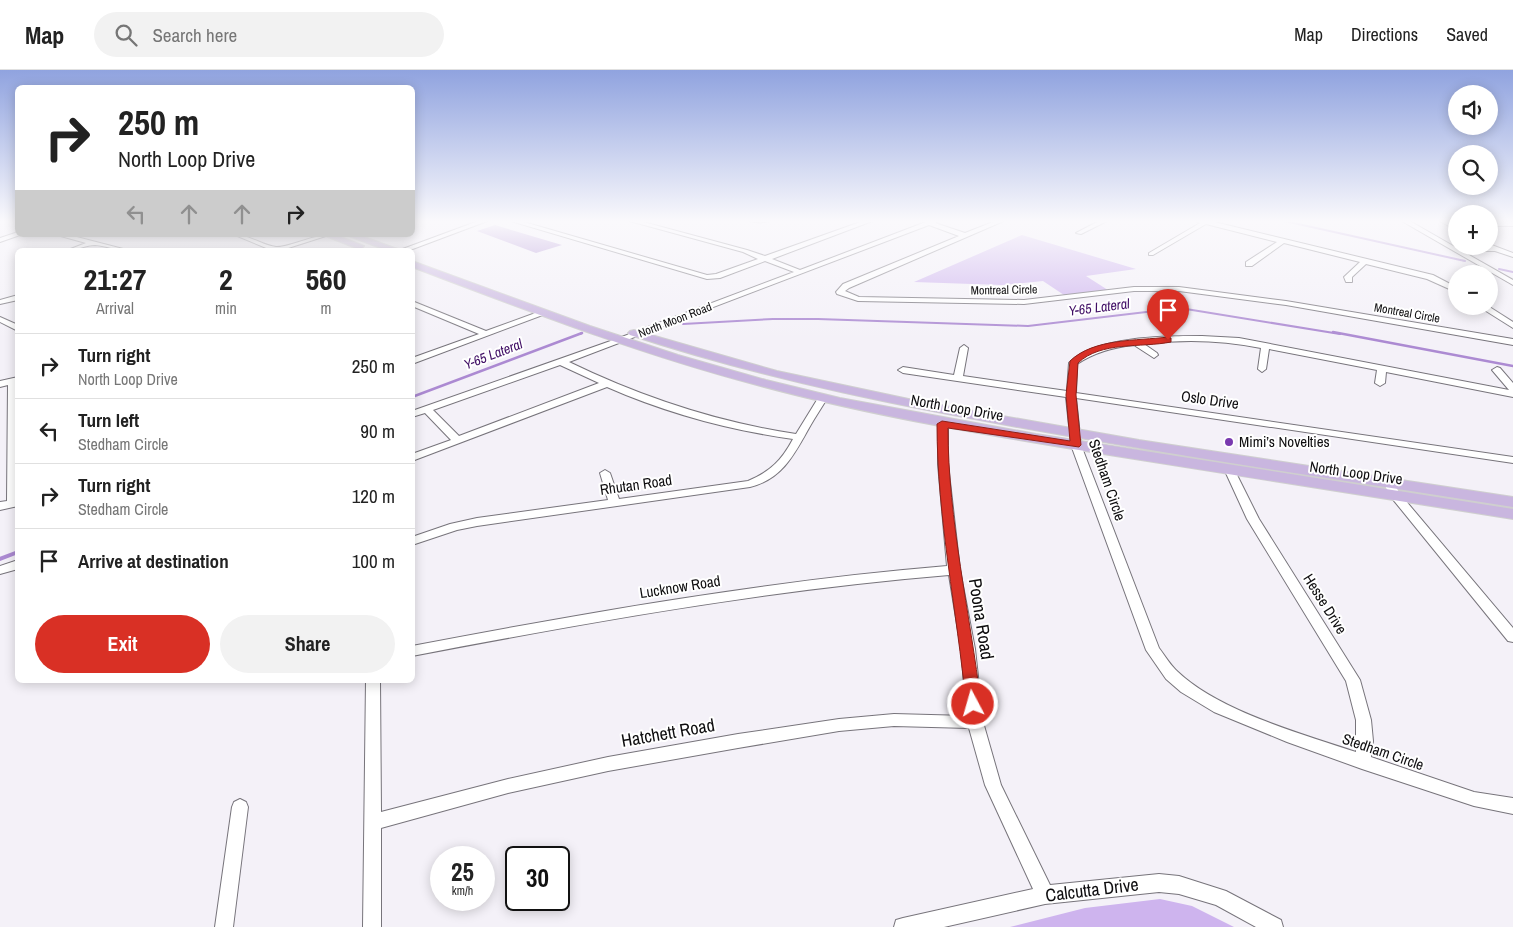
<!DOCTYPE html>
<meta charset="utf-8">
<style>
:root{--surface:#fff;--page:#f2f2f2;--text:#222;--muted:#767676;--line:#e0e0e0;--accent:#d93025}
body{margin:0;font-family:"Archivo Narrow",sans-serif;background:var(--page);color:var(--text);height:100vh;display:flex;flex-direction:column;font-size:19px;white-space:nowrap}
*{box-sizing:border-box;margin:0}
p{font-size:16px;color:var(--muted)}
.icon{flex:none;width:28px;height:28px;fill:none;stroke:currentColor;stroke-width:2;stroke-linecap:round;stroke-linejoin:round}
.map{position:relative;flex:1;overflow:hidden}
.panel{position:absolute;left:15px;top:178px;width:400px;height:435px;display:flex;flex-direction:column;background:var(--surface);border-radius:8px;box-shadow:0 2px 12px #0003}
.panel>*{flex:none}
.guide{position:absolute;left:15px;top:15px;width:400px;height:152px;border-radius:8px;box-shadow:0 2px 12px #0003;background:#fff;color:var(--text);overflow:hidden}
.tools{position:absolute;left:1448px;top:15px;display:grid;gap:10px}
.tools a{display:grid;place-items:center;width:50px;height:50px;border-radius:50%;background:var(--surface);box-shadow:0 2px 12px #0003;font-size:25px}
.speed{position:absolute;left:430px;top:776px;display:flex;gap:10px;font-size:25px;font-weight:700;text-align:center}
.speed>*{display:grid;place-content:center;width:65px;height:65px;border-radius:50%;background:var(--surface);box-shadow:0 2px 12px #0003;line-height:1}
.speed small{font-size:12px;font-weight:400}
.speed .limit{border:2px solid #111;border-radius:8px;background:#fff;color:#111}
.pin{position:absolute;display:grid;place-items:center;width:42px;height:42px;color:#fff;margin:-51px -21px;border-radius:50% 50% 50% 0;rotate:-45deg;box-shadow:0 0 5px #0007}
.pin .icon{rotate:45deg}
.me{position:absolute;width:55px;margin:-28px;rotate:354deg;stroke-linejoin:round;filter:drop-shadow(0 0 4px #0008)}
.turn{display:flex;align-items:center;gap:18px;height:105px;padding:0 20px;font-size:22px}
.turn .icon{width:65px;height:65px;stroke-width:2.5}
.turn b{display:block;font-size:35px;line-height:42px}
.lanes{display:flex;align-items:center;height:48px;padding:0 20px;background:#0003;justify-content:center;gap:25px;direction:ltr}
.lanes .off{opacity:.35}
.eta{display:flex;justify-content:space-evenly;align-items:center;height:85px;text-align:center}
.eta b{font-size:30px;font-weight:700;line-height:35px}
.button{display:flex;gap:10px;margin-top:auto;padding:10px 20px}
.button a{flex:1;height:58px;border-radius:30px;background:var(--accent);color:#fff;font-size:20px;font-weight:700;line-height:58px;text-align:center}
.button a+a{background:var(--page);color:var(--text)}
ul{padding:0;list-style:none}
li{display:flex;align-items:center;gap:15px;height:65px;padding:0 20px;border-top:1px solid var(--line)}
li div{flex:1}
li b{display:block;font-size:19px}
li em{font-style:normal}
header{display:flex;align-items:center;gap:30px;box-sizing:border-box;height:70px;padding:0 25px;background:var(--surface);border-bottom:1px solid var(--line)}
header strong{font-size:24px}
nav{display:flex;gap:28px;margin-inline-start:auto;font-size:18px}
.search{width:350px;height:45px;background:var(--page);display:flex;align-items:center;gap:12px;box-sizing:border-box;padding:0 18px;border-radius:28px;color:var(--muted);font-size:19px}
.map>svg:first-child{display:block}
</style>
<header>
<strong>Map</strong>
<div class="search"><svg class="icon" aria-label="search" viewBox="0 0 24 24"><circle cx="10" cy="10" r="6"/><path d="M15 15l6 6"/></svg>Search here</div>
<nav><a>Map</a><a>Directions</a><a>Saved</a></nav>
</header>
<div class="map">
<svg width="1513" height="857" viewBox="0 0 1513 857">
<rect width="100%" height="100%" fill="#f4f1f8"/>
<path fill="#ceb4ee" d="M1022,165L1136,199L1086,206L1111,222L1067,227L1043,211L1002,215L914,212Z
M1160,829L1192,836L1234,857H1010L1085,838Z"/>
<path fill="#ac8ad2" d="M495,155L562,175L536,183L477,161Z"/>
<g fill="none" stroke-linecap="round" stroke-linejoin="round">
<path stroke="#ac8ad2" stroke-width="2" d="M1280,150L1465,191
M1499,199L1513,202
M683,254L773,249H818L1028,256L1180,238L1340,264
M580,264L582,263"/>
<path stroke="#ac8ad2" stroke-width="2.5" d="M1333,262L1513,296
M412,327L582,263"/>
<path stroke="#ac8ad2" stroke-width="4" d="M0,489L18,482"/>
<defs>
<path id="minor" d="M481,150H490L410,180H400Z
M507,150H517L707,205L716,204L758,189L743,182L626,150H636L747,180L765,186L866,150H875L772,189L800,200L931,150H940L935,153L965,163L998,150H1006L849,218L845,221L859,227L1024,230L1134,217H1179L1286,231L1513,269V275L1286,235L1179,221H1134L1024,234L858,231L837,224L836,222L843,214L959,166L929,155L569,292C641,327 716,352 796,364L820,325H826L828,327C822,337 815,347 809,358C794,385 782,409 750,417L477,456L457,460L412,475V467L450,454L477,448L608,430L600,403L605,400L610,403L619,429L748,411C770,402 782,390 793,369C729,360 666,343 607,317L412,391V384L451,370L425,343L412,347V341L619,268L794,202L765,191L720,208L707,209ZM560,295L599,313L459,366L433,340Z
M747,150H771C766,153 752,153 747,150Z
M1101,150H1109L1081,164L1076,163Z
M1193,150H1206L1433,205L1456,217V222L1427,209L1366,194L1352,207V212H1346L1344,207L1360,192L1284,173L1252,196H1246V192L1277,172L1206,154L1153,185H1149V183L1200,153Z
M1400,150H1408L1455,177H1486L1489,174L1513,183V187L1495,181H1462L1513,210V215Z
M1438,150H1446L1456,156V160Z
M1489,152H1513V156H1489Z
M18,162V165H20L0,172V168Z
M57,165H69L127,180C116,180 106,176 95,175C87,175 77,180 68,180L86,173Z
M235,165C250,165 261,175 276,177C287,178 313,165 329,165L282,180H271Z
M18,225V230L0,234V230Z
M412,231L486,261L541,241L548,243L412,294V288L479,264L412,236Z
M1478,236H1488L1513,252V258Z
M0,247L18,255V261L0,252Z
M1202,266L1239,268L1509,320L1492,300L1497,297L1500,298L1513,313V327L1386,302L1385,313L1380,316L1375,313L1377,300L1269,279L1266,299L1262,302L1258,299L1261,278C1222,270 1183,269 1144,274L1157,283L1158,285L1154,288L1134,275C1114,277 1095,282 1077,294L1076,323L1513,387V393L1076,328L1081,375L1159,578C1165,586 1171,596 1178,602C1219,641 1302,664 1356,682V650L1346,611L1247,449L1225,401L1226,399H1234L1259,449L1360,610L1371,650L1373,671L1371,687L1474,722L1513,728V744L1474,736L1362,699L1287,672L1214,642L1181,622L1166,609L1146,580L1071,375L1066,327L903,303L898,300L903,297L954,305L960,278L964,275L968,278L963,306L1067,321L1069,293C1094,266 1167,266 1202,266Z
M18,307V436L0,440V432L7,431L8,315L0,317V311Z
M943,351L948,354V394L960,500L975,579L983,652L1001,715L1050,815L1159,804L1179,806L1226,821L1281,850L1283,857H1256L1216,835L1179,824L1159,822L1045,834L944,857H894L896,850L903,848L1033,819L985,715L969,658L894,656L839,661L738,678L608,701L508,723L381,758V857H363L366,610H380L381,742L508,709L608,687L738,664L839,649L894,644L967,646L961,579L949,505C768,520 590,552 412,586V576C590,542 767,511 947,496L938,394V354Z
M1388,409L1392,410L1400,424L1513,558V572L1508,571L1391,427L1383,412Z
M18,490V499L0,504V496Z
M240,729L246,732L248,737L233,857H215L232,737L234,732Z"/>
<path id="major" d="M323,165H336L364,176L362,178H356Z
M346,165H359L400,180H386Z
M412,191L590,256L678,285L766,310L840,328L1036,364L1513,439V449C1376,427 1239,406 1103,384C987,365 871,346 757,315C639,284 526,240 412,197Z
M634,260L777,301L918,331L1139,370L1513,427V437C1361,413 1209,391 1057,364C913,339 770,311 630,265L628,263L630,261Z"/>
</defs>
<use href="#minor" stroke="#77747b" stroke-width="2"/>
<use href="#major" stroke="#cfcfcf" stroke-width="2"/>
<use href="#minor" fill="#fff" fill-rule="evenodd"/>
<use href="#major" fill="#c9b6df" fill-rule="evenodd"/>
</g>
<linearGradient id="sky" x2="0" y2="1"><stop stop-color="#90a3df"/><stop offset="0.56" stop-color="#faf9fc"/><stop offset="1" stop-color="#faf9fc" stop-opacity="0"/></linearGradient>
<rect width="1513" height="270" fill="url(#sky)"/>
<path fill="#d93025" stroke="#8d1f18" d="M1168,267L1171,268V272C1141,278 1101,271 1078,293L1076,325L1081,375L1079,377L948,358C948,451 970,542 981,634L979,638L973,640L968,638L966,634C957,540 937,448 937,354L942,351L1070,371L1066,325L1070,291C1094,268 1137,271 1168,267Z"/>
<circle fill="#793aaf" stroke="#fff" stroke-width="2" cx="1229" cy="372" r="5"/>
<g text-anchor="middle" stroke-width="4" stroke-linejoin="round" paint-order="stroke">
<g font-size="12" fill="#0e0d0f" stroke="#fff">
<text transform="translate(1004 220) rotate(-1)" y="4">Montreal Circle</text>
<text transform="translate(1407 243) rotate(10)" y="4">Montreal Circle</text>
<text transform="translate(675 250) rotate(-21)" y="4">North Moon Road</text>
</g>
<g font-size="14" font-style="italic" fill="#400e65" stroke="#fff">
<text transform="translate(1099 237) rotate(-7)" y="5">Y-65 Lateral</text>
<text transform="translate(493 284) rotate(-21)" y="5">Y-65 Lateral</text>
</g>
<g font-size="15" fill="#0e0d0f" stroke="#fff">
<text transform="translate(1210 330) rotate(8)" y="5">Oslo Drive</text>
<text transform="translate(957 338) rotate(10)" y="5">North Loop Drive</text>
<text transform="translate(1356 403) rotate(8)" y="5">North Loop Drive</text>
<text transform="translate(1107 410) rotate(71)" y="5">Stedham Circle</text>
<text transform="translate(636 415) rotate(-8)" y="5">Rhutan Road</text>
<text transform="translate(680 517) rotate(-9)" y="5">Lucknow Road</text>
<text transform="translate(1325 534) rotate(58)" y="5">Hesse Drive</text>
<text transform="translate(1383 682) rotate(19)" y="5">Stedham Circle</text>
</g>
<g font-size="15" fill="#0e0d0f" stroke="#fff" text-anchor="start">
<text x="1239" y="377">Mimi’s Novelties</text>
</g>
<g font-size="18" fill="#0e0d0f" stroke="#fff">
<text transform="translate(981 549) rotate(81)" y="6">Poona Road</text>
<text transform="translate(668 663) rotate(-10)" y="6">Hatchett Road</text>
<text transform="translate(1092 820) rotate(-7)" y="6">Calcutta Drive</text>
</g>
</g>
</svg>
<div class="tools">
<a><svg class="icon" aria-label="sound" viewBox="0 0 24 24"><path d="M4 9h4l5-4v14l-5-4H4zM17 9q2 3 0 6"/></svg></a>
<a><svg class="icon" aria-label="search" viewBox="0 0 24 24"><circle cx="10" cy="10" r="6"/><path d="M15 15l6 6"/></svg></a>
<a>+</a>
<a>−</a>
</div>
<div class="speed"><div>25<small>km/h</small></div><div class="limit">30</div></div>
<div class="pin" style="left:1168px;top:270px;background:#d93025"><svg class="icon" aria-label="arrive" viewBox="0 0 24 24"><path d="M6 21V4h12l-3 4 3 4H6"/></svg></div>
<svg class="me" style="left:973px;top:634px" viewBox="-20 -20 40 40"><circle r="17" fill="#d93025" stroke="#fff" stroke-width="3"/><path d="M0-11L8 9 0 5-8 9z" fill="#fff"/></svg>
<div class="guide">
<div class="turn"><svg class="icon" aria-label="right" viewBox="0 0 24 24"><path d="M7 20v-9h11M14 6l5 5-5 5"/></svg><div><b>250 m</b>North Loop Drive</div></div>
<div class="lanes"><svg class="icon off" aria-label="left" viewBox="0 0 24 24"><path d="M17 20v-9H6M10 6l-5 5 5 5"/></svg><svg class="icon off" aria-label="ahead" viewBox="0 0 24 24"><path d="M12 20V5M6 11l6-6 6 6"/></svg><svg class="icon off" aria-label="ahead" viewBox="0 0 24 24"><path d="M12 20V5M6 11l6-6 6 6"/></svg><svg class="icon" aria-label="right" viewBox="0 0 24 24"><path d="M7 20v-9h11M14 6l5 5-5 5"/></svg></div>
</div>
<section class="panel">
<div class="eta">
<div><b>21:27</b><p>Arrival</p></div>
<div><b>2</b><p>min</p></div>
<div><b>560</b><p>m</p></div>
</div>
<ul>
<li><svg class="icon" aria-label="right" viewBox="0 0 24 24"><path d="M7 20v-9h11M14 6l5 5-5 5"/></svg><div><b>Turn right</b><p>North Loop Drive</p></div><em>250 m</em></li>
<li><svg class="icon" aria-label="left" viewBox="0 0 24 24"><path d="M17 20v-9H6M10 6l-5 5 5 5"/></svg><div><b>Turn left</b><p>Stedham Circle</p></div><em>90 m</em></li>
<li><svg class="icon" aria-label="right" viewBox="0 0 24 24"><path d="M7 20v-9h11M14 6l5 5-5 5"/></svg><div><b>Turn right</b><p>Stedham Circle</p></div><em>120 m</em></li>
<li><svg class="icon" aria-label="arrive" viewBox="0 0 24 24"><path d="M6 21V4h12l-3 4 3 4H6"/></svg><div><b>Arrive at destination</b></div><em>100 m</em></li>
</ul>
<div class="button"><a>Exit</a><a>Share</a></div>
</section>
</div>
